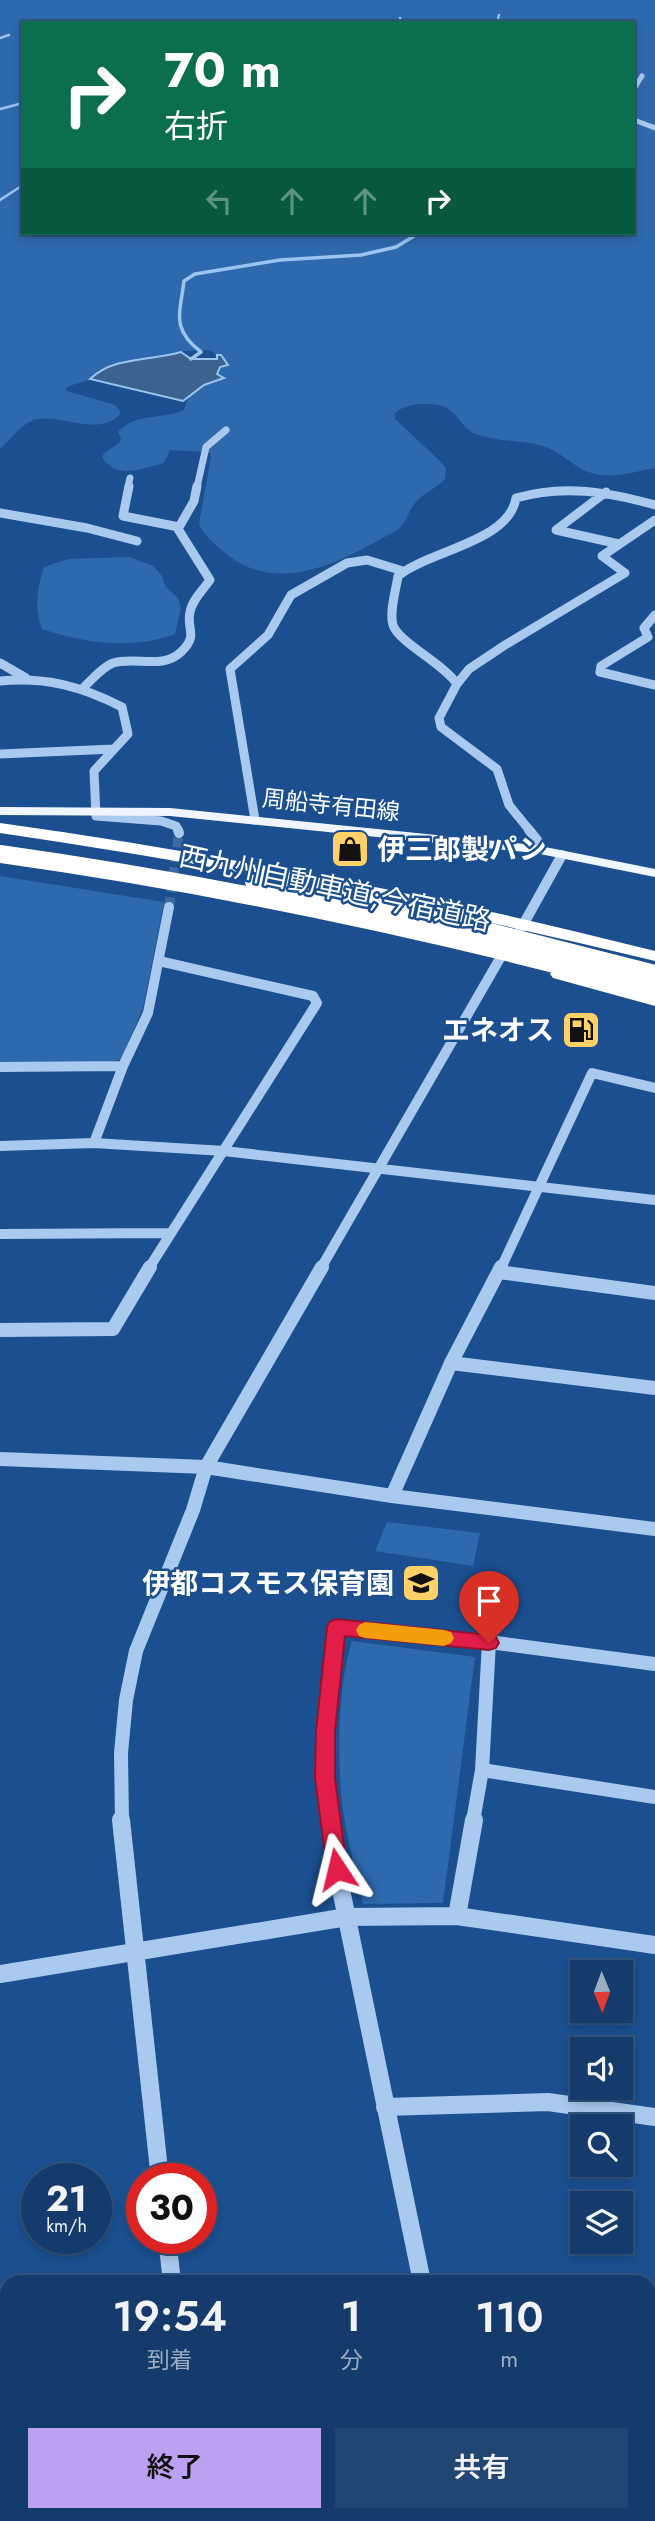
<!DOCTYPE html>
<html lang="ja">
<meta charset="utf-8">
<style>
:root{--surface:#143b6b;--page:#214673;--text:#f1f3f6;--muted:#9dadc1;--line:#33557e;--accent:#bca0f2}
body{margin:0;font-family:Jost,"Noto Sans JP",sans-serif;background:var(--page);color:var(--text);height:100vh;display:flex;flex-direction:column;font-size:26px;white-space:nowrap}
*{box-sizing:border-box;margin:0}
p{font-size:23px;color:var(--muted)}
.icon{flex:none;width:38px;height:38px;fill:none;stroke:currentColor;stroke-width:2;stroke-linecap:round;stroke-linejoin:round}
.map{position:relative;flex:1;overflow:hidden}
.details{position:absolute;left:0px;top:2275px;width:656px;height:247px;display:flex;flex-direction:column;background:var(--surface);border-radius:21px 21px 0 0;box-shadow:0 4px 10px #0003,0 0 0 2px var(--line)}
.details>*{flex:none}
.guide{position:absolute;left:21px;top:21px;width:614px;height:214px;border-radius:0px;box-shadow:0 4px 10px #0003,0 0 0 2px var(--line);background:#0b6e4f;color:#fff;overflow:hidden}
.needle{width:46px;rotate:179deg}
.controls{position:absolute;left:570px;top:1960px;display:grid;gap:14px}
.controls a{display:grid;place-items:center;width:63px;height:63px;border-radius:0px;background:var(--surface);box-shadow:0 4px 10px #0003,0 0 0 2px var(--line);font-size:35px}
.speed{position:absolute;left:21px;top:2163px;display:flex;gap:14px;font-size:35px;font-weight:700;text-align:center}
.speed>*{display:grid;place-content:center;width:91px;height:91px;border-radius:50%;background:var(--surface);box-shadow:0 4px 10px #0003,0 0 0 2px var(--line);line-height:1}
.speed small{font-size:18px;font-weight:400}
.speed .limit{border:10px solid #d22;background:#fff;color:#111}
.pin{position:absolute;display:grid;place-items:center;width:60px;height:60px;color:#fff;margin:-72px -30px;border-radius:50% 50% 50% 0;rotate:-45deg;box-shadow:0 0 7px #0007}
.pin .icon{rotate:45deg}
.me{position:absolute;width:77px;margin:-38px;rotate:350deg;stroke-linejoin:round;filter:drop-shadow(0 0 5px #0008)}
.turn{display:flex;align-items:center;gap:24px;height:147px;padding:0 28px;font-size:32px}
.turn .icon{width:91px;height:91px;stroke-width:2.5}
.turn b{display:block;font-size:49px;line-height:60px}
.lanes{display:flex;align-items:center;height:66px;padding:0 28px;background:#0003;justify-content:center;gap:35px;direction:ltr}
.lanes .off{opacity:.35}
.eta{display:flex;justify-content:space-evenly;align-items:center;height:119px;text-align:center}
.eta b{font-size:42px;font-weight:600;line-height:49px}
.cta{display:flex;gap:14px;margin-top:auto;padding:14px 28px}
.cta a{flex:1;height:80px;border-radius:0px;background:var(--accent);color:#111;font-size:28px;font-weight:600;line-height:80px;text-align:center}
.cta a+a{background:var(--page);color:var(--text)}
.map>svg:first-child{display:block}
</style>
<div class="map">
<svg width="655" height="2521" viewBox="0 0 655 2521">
<rect width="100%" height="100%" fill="#1b4f8f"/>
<path fill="#2e69ad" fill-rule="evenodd" d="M0,0H655V468C636,471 615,479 596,474C575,470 563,452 543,446C523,440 499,442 479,435C463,430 462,420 451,411C439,400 406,402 395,413V419L440,461L446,469L445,479C437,488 425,492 417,501C408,509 409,520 397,530C345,559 279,599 224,552C214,543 204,536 199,524L211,457L209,452L170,450L164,463C142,468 117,481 102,457C106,448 118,448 121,439L118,432C137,412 161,420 184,410L189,395L223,365L211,350L184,351L69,386L65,389L67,391L115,405L121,413C100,439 60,412 34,420C21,424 10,440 0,449ZM23,23H634V233H23Z
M129,557L154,566L162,576L166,587L178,598L181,608L175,634C132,650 84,643 42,629C34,608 37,587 44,567L68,559Z
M0,876L164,902L143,1008L122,1058L112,1063H0Z
M387,1522L480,1533L473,1566L375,1551Z
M352,1641L475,1657L443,1903L363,1904C356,1871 346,1836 342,1803C337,1757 338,1684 352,1641Z"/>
<path fill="#3c6290" stroke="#9cc4f0" stroke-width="2" d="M181,352L191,359H217V355H221L228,365L220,367L217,374L224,378L204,385L183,401L90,379C114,356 151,361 181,352Z"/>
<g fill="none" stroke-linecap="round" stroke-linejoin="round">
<path stroke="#9cc4f0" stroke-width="2.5" d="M400,18L402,23
M497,23L499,15
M0,38L9,35
M0,109L23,103
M0,200L23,185"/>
<path stroke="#9cc4f0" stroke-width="3.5" d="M191,359L201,352C171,329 180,314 184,281L195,274L280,260L361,255L396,247L419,233"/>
<path stroke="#3d69a0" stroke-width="10" stroke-dasharray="10 5" stroke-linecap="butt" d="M169,907L179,833"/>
<path stroke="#a9c9ee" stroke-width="5" d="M634,89L642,76
M634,120L655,128"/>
<path stroke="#a9c9ee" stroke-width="7" d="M128,487L130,478
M197,487L206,447L226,430"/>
<path stroke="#a9c9ee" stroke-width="9" d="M129,486L123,516L179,527
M606,492L556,530L619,544
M0,513L87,528L137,541
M655,615L644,628L648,637L601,666L600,672L655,685
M0,663L26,678
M0,681C46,677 81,686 122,707L128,734L94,771L96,816L161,821L176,826L179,832
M457,684L469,669L505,645L625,573L602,556L655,520
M84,687C93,679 102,667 113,663C136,656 162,670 181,652C199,635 186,630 190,612C192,600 203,590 210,580L178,529L194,501L197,486
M0,754L114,749
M255,820L230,669L268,635L291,595L347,563L367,560L403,571
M531,832L509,805L497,769L441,727L439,718L457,684C444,664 398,642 393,625C389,612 396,590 398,576C430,550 509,542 516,498C564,484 608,492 655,505"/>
<path stroke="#a9c9ee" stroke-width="10" d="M178,830L179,833
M529,830L537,840L535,849
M518,934L562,855
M0,1067L123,1066
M94,1143L123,1066L148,1013L169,907
M0,1146L94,1143L224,1151L655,1200
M0,1234L170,1233
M149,1268L317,1003L313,996L159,961
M321,1268L506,948
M501,1268L592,1073L655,1088"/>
<path stroke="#a9c9ee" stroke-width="14" d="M499,1272L655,1293
M0,1330L113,1329L150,1267
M451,1363L655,1388
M0,1459L206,1467L392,1496L655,1529
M392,1496L451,1363L501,1267
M482,1770L655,1797
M122,1821L121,1753L126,1700L136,1651L193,1510L206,1467L322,1267
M330,1821L327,1736L336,1627L489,1642L655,1664
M473,1821L482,1770L489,1642"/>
<path stroke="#a9c9ee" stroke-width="18" d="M121,1820L160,2179
M330,1820L332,1846L422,2282
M457,1916L474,1820
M0,1974L347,1917L457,1916L655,1945
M385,2107L548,2102L655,2117
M167,2238L172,2282
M649,2323H655
M198,2515V2521
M466,2515L467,2521"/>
<path fill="#f0f6ff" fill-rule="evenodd" d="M0,807L170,808L535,845L655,869V877L535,853L170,816L0,815Z"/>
<path fill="#fff" fill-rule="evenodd" d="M0,823C221,854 439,896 655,951V961C438,908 221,865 0,833Z
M559,969L655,994V1006L553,978L550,974L553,970Z"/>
<path stroke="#fff" stroke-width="18" d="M0,854C222,885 439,932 655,990
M254,882L459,924L655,974"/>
</g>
<path fill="#e11d48" stroke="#92132f" stroke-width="2" d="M336,1619L489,1635L496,1637L499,1643L496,1648L489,1650L345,1636L335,1731V1778L347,1869L344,1876L337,1879L330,1876L327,1869L315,1778L316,1731L327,1627L329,1622Z"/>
<path fill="#f59e0b" d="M365,1622L444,1630L451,1632L454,1638L451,1643L444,1646L365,1638L359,1636L356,1630L359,1625Z"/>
<defs>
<symbol id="shop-square" viewBox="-11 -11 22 22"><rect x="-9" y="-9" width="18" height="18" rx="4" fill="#ffd166" stroke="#1b4f8f"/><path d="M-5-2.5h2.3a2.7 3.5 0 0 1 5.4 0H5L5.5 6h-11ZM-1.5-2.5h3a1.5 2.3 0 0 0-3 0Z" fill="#111"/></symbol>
<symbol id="fuel-square" viewBox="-11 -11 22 22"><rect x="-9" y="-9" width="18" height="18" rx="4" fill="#ffd166" stroke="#1b4f8f"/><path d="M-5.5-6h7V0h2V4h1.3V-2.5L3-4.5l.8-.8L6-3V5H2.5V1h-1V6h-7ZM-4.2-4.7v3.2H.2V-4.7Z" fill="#111"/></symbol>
<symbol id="school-square" viewBox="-11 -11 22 22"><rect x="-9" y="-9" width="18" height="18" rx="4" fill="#ffd166" stroke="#1b4f8f"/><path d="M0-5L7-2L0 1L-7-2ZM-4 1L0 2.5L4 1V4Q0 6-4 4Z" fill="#111"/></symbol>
</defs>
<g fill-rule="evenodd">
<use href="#shop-square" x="328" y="827" width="44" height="44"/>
<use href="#fuel-square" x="559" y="1008" width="44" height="44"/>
<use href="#school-square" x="399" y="1561" width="44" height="44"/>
</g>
<g text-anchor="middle" stroke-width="5" stroke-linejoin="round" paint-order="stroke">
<g font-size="23" fill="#fff" stroke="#1b4f8f">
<text transform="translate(331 805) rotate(6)" y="8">周船寺有田線</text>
</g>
<g font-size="28" font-weight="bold" fill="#fff" stroke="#1b4f8f" text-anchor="end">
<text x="377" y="859" text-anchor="start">伊三郎製パン</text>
<text x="554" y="1040">エネオス</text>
<text x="394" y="1593">伊都コスモス保育園</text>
</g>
<g font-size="28" fill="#fff" stroke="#1b4f8f">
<text transform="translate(335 888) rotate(12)" y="10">西九州自動車道;今宿道路</text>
</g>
</g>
</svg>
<div class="controls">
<a><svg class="needle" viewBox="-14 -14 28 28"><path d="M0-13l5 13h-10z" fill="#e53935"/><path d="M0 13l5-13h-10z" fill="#9dadc1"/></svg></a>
<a><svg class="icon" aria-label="sound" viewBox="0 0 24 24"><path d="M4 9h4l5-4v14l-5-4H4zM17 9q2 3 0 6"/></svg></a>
<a><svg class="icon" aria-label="search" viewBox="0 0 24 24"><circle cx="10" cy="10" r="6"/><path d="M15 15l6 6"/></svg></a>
<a><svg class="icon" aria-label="layers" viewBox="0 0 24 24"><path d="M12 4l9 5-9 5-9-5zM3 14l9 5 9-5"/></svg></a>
</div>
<div class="speed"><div>21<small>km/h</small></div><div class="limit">30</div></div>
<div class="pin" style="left:489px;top:1643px;background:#d93025"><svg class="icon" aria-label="arrive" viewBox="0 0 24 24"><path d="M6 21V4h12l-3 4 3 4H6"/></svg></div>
<svg class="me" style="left:337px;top:1869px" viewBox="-20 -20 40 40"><path d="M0-17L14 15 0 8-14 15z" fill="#e11d48" stroke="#fff" stroke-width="4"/></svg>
<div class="guide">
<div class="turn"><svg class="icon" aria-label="right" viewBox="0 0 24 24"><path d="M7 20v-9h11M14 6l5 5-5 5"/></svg><div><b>70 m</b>右折</div></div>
<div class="lanes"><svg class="icon off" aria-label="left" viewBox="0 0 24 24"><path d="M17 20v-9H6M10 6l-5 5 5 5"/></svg><svg class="icon off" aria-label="ahead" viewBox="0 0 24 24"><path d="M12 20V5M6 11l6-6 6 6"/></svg><svg class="icon off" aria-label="ahead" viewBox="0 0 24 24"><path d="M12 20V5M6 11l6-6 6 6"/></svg><svg class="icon" aria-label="right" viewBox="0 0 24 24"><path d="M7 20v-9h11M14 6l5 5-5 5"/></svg></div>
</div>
<section class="details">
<div class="eta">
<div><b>19:54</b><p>到着</p></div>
<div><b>1</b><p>分</p></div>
<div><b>110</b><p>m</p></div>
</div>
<div class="cta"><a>終了</a><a>共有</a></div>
</section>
</div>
